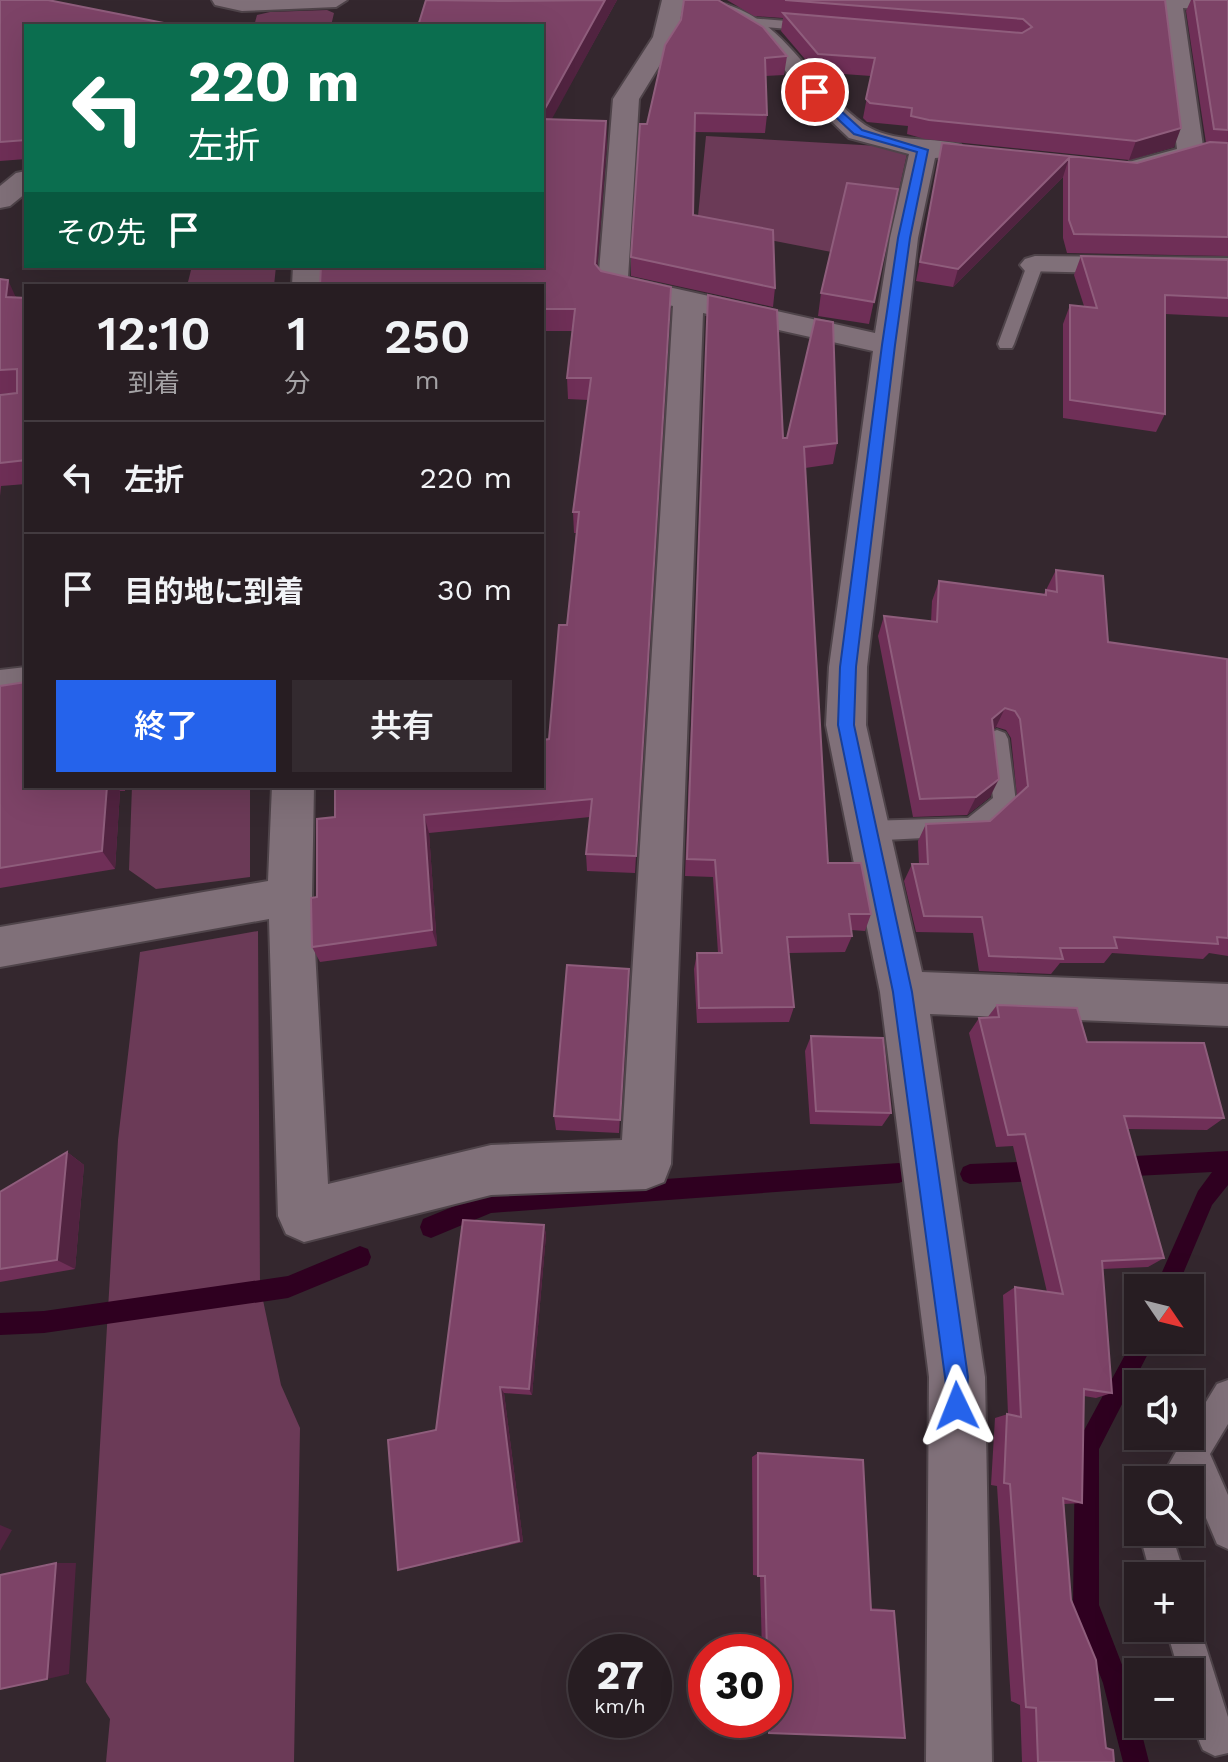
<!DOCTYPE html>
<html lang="ja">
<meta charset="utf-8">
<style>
:root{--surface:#271d22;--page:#332a2f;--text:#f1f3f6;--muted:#a4a2a5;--line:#433b40;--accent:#2563eb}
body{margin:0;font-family:"Work Sans","Noto Sans JP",sans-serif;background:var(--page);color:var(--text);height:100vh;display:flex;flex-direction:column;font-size:30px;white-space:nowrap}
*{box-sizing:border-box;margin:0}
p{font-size:26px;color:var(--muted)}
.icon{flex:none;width:44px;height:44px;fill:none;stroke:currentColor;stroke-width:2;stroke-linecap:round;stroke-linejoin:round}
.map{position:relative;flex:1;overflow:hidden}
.panel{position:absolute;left:24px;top:284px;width:520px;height:504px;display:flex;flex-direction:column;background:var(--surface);border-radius:0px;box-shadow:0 8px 32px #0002,0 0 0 2px var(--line)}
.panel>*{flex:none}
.top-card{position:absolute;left:24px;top:24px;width:520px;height:244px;border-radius:0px;box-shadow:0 8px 32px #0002,0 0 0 2px var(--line);background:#0b6e4f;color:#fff;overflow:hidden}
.needle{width:52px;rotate:125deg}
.buttons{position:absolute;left:1124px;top:1274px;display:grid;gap:16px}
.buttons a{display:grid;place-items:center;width:80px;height:80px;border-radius:0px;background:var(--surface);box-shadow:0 8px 32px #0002,0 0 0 2px var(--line);font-size:40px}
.speed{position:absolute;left:568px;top:1634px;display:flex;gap:16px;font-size:40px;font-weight:700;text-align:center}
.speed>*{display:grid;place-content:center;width:104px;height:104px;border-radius:50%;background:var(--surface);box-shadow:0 8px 32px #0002,0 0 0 2px var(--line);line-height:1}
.speed small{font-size:20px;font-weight:400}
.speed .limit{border:12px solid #d22;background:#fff;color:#111}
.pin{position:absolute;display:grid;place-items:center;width:68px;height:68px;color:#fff;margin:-34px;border:4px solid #fff;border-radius:50%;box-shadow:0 2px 8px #0007}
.me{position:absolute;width:88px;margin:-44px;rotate:358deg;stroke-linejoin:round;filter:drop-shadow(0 0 6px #0008)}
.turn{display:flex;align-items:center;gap:28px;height:168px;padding:0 32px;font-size:36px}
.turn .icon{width:104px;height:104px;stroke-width:2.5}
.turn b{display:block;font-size:56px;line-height:68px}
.then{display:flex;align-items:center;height:76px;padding:0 32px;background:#0003;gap:16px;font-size:30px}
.eta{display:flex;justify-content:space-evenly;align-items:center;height:136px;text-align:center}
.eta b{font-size:48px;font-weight:600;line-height:56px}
.primary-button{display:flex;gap:16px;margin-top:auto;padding:16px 32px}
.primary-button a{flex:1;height:92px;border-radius:0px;background:var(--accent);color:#fff;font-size:32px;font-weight:600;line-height:92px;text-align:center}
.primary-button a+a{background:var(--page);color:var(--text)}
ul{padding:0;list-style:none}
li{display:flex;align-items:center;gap:24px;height:112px;padding:0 32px;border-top:2px solid var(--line)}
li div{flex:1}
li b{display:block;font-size:30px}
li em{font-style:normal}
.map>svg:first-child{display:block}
</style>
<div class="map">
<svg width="1228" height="1762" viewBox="0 0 1228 1762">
<rect width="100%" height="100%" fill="#34272e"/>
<path fill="#6b3a57" d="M327,10L334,13L331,26H254L257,15L270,12Z
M706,136L879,146L907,154L883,262L697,226Z
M192,266H276L274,286H187Z
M132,786H250V877L156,889L129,870Z
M258,931L260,1286L281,1385L300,1428L294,1762H106L110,1719L86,1682L118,1140L140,952Z"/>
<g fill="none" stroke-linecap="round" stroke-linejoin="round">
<path fill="#2f0020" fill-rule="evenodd" d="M1228,1151V1185L1212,1205L1177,1288H1155L1198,1191L1212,1172L1116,1177L1109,1174L1106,1167L1109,1160L1116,1157Z
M1043,1161L1050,1164L1053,1171L1050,1178L1043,1181L970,1184L963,1181L960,1174L963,1167L970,1164Z
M899,1163L906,1166L909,1173L906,1180L899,1183L491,1213L431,1238L423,1235L420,1227L423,1219L491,1191Z
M360,1246L368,1249L371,1257L368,1265L288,1298L44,1333L0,1335V1313L44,1311L288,1276Z
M1138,1331V1340H1155L1099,1449V1605L1129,1683L1149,1762H1123L1103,1683L1073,1605L1075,1447Z"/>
<defs>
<path id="lane" d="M748,18L812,23L818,27L812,31L743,25L742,22Z
M1035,260L1043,265L1014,344L1012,348H1000L998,344L1027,265Z
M997,730L1005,733L1008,739L1016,802L981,835L866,841L858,838L854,831L858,824L866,821L968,818L993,798L986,739L989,733Z
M1228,1380V1424L1210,1454L1228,1495V1549L1217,1544L1190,1480H1160L1185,1436H1190V1428L1217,1384Z
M1139,1532H1171L1185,1576H1151Z
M1190,1614L1195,1616L1200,1628L1228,1717V1753L1215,1756L1203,1750C1191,1724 1190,1701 1190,1672H1179L1166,1628H1190Z"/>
<path id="street" d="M212,0H347L336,7L242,11L215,5Z
M662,0H684L677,37L639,99L628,278L875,333L890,238L909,154L849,138L806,97L763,43L693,0C780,0 803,81 865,125C892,143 931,137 960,144L964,150L960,156L935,158L918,238L867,667L866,725L922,972L1228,984V1026L930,1014L985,1377L992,1762H926L929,1377L880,992L826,725L829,667L873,351L703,313L671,1164L664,1182L646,1189L491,1195L304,1242L286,1234L278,1216L269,919L0,967V927L268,881L272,786H314L312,896L328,1184L491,1145L622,1140L673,306L602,290L598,284L613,99L653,37Z
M1159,0H1228V11L1183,8L1204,153L1200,159L1139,176L1129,174L1126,168L1129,162L1177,149Z
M26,171V193L10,206L0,208V186L16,173Z
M1035,256L1228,258V276L1025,271L1020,265L1025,259Z
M293,266H323L322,286H292Z
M26,667V697L0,700V670Z"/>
</defs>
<use href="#lane" stroke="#4f444a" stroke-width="4"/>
<use href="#street" stroke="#4f444a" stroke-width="4"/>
<use href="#lane" fill="#807079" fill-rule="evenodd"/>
<use href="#street" fill="#807079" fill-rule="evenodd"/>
</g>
<path fill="#6f2f57" d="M0,0L26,26V159L0,161Z
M500,0H617L551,119L606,121L607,142L597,266L601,271L671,287L635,873L587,871L586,854L590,817L429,833L437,946L320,962L312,947L317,897L335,817L549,739L567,625L576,533H574L573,512L588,400L568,399L567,378L572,331H542V266Z
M727,0H1165L1174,147L1129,160L925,139L907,134L908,126L867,122L863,118L871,76L816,72L781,31L783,18L754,16Z
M1191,0H1228V256L1067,253L1063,238V177L953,287L916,281L942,143L1137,163L1206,143L1186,11Z
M681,20L787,56L784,75L765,76L767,115L765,133L694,132L693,215L775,288L773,307L631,276V257L647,124Z
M898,189L869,324L818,316L821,293Z
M1081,256L1228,260V317L1165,314V414L1156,432L1063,418V324L1070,305L1084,306L1074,275Z
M0,279L16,297L26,298V484L1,486L0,496V395L17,393L0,394Z
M708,295L783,438L837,443L833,464L805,468L828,863L871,914L865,931L851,930L852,936L845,952L789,953L794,1007L789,1022L697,1023L694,969L697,953H718L713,877L685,876Z
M1056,570L1108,642L1228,665V956L1209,953L1203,959L1112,953L1104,963H1060L1051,974L979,971L973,933L916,932L904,881L912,864H919L918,841L926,824L990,821L1017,796L1011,738L1006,730L996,727L993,730L990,797L967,815L913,817L878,636L884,616L931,622L932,601L939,581L1044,594Z
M0,686L26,786H125V791H120L115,869L0,888Z
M628,985L619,1133L556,1130L554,1116Z
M997,1005L1087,1042L1224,1118L1207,1130L1127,1129L1164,1258L1148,1267L1102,1269L1112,1393L1096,1398L1084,1396L1082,1503L1064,1504L1071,1600L1106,1747L1113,1750L1114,1762H1022L1020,1705L1011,1701L997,1486L991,1485L995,1418L1008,1414L1003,1295L1015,1287L1047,1292L1013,1146L996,1147L969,1033L979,1018H987Z
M811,1036L891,1113L882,1126L810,1124L805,1051Z
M67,1152L84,1165L75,1269L0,1282V1192Z
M544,1225L546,1235L532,1395L504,1393L523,1542L398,1570L436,1430Z
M758,1453L870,1608L884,1609L894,1611L769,1733L763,1725V1720H774V1652H762L760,1576L753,1575L752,1457Z"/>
<path fill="#512340" d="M605,0H617L542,137V114Z
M606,121L607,142L596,286L595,264Z
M1181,128L1174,147L1129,160L1136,141Z
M1069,158L1063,177L953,287L958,269Z
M8,280L18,302L6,297Z
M1005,708L996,727L983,738L992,719Z
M999,779L990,797L967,815L976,797Z
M107,786H117L120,791L115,869L102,851Z
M424,815L429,833L437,946L432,930Z
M67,1152L84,1165L75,1269L57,1260Z
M544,1225L546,1235L532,1395L529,1389Z
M500,1387L504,1393L523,1542L519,1541Z
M0,1525L12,1530L0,1551Z
M56,1563H76L69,1674L47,1679Z"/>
<path fill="#7d4367" stroke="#8f5d7c" stroke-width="2" d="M0,0H48L179,26H26V142V140L0,142Z
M426,0L500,1L605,0L542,114V26H418Z
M684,0H718L763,27L787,56L765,58L767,115L695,113L693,215L773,230L775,288L631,257L640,124H647L665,45L681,20Z
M785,0H1165L1181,128L1136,141L929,120L911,116L912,108L870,103L866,99L875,58L818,54L783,13L1022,33L1032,27L1023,19Z
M1194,0H1228V130L1214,129Z
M542,119L606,121L595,264L601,271L671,287L636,856L586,854L592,799L424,815L432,930L312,947L311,898L317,897V819L335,817V786H542V740L549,739L559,625H567L579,512H573L591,378H567L575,309H542V286H320L321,266H542Z
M1210,142L1228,143V237L1074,234L1069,220V158L958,269L920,262L942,143L1137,163Z
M847,183L898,189L874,302L821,293Z
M1081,256L1228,260V298L1165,295V414L1070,400V305L1097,308Z
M0,279L8,280L6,297L26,298V460L0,463V395L17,393V369L0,370Z
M708,295L777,310L783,438H787L815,319L833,322L837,443L804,447L828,863H861L871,914H849L852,936L787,937L794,1007L699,1008L697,953H722L715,860L687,859Z
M1056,570L1103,576L1108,642L1227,659L1228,938L1217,937L1218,944L1114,937L1117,948H1060L1063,959L989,956L982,917L924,916L912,864H928L926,824L990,821L1028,786L1020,719L1015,711L1005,708L992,719L999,779L976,797L920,799L884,616L937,622L939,581L1046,595V590L1057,592Z
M26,682V786H107L102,851L0,868V686Z
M567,965L629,969L620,1120L554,1116Z
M997,1005L1077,1008L1087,1042L1204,1043L1224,1118L1124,1116L1164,1258L1102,1261L1112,1393L1084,1389L1082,1503L1063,1498L1071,1600L1096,1660L1106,1748L1113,1750L1114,1762H1038L1036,1708L1026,1707L1010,1484L1004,1483L1007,1414L1021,1417L1015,1287L1063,1294L1025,1134L1008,1135L979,1018L999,1017Z
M811,1036L883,1038L891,1113L816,1111Z
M67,1152L57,1260L0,1269V1192Z
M463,1220L544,1225L529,1389L500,1387L519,1541L398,1570L388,1440L436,1430Z
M758,1453L863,1460L871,1610L894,1611L905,1738L769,1733V1720H774V1652H767L765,1576H758Z
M56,1563L47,1679L0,1689V1575Z"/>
<path fill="#2563eb" stroke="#184099" stroke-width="2" d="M811,90H818L862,130L928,150L910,238L895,345L856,667L854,725L912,992L968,1377L965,1415L957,1418L949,1415L945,1377L893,992L838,725L840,667L882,345L898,238L917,152L854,134L811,94Z"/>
</svg>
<div class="buttons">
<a><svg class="needle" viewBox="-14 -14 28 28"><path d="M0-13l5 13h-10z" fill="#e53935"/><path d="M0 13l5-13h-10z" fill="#a4a2a5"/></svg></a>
<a><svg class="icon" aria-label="sound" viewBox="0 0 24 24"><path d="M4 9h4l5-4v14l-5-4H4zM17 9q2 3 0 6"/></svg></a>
<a><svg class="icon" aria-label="search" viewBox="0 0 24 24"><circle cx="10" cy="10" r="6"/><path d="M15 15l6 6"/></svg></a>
<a>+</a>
<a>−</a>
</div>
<div class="speed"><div>27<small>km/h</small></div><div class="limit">30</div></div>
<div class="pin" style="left:815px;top:92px;background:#d93025"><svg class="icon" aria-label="arrive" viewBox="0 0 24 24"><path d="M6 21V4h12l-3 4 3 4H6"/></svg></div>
<svg class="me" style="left:957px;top:1406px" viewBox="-20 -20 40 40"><path d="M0-17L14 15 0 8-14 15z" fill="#2563eb" stroke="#fff" stroke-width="4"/></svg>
<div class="top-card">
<div class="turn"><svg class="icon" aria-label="left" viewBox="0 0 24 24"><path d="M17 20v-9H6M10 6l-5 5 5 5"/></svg><div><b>220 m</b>左折</div></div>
<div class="then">その先<svg class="icon" aria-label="arrive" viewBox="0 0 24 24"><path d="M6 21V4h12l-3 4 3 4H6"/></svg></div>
</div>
<section class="panel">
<div class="eta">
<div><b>12:10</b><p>到着</p></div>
<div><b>1</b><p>分</p></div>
<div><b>250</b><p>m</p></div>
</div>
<ul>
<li><svg class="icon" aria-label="left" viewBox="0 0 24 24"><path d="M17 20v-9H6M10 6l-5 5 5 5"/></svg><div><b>左折</b></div><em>220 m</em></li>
<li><svg class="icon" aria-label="arrive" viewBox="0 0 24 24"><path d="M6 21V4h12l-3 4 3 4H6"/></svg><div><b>目的地に到着</b></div><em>30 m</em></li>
</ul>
<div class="primary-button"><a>終了</a><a>共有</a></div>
</section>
</div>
